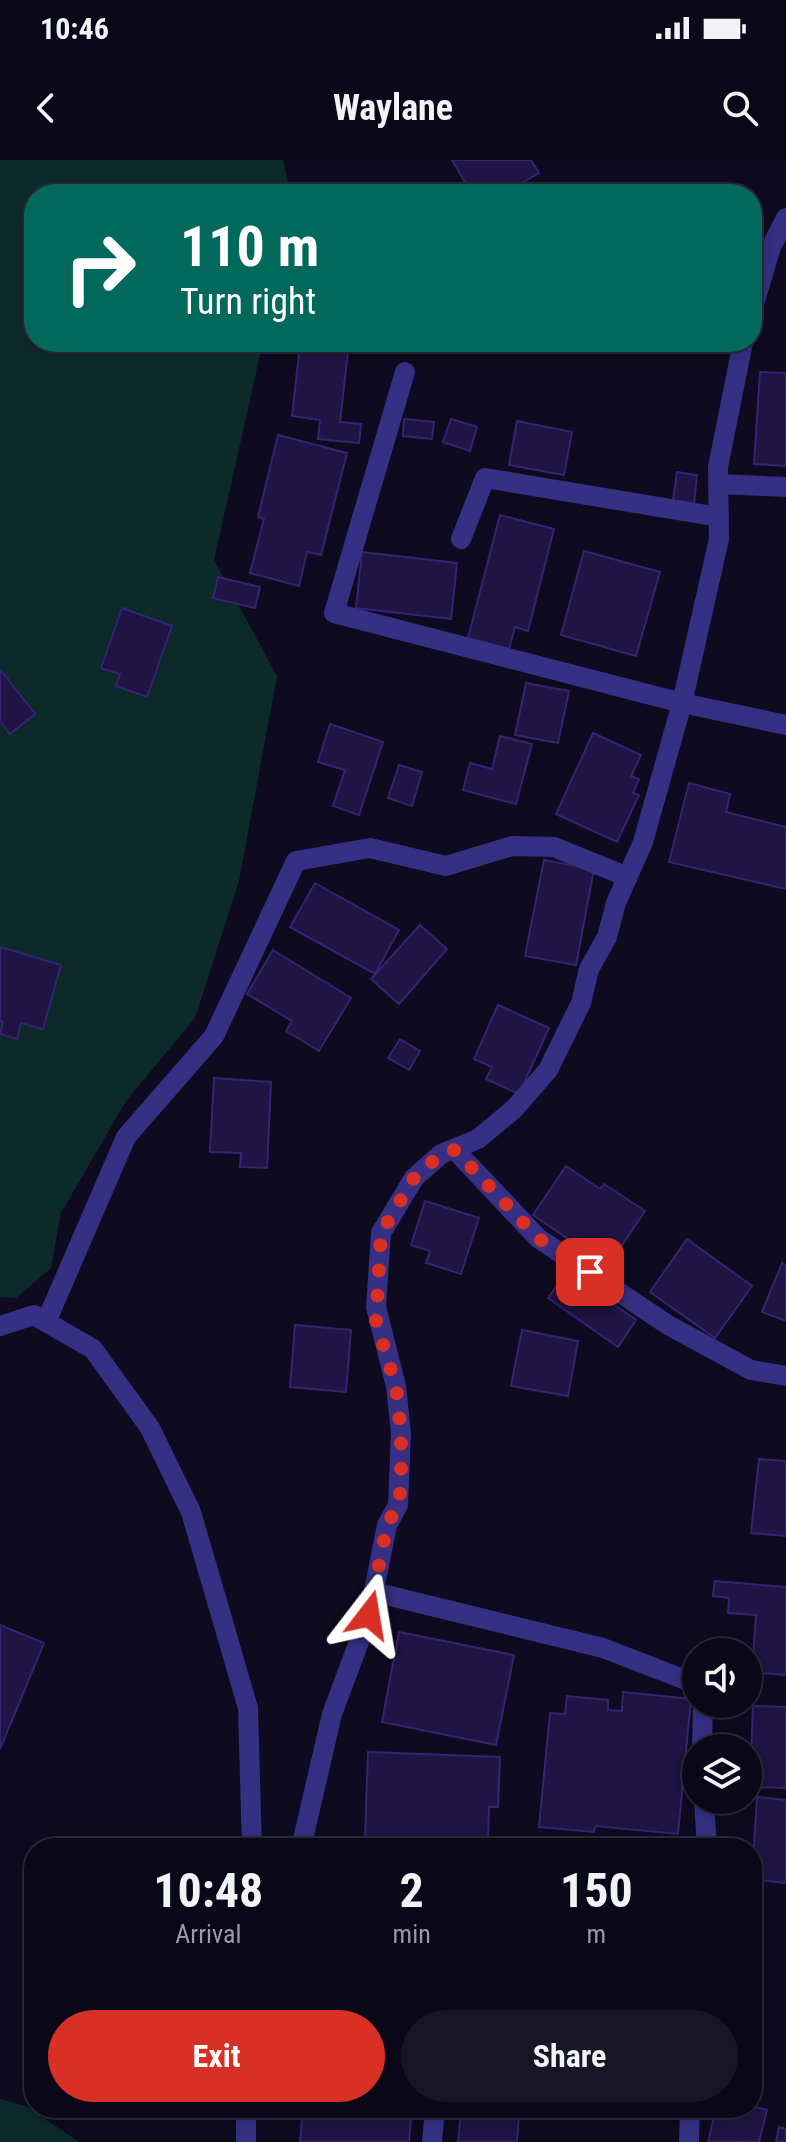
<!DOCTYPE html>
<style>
:root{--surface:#0a0818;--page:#181625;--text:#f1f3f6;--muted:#999aa2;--line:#2a2937;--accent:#d93025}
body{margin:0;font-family:"Roboto Condensed",sans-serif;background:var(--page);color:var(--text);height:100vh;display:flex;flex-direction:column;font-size:30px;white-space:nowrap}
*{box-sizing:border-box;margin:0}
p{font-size:26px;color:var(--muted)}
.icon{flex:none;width:44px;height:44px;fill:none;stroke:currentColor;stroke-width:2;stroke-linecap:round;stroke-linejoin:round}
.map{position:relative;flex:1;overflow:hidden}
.sheet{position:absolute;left:24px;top:1678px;width:738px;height:280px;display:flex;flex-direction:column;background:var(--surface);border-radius:32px;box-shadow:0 4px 20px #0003,0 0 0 2px var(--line)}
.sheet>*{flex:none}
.hud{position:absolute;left:24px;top:24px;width:738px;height:168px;border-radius:32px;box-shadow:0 4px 20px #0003,0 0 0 2px var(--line);background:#00695c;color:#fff;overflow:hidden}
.buttons{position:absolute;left:682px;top:1478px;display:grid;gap:16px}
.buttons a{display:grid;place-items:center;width:80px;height:80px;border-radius:50%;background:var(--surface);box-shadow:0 4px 20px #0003,0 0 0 2px var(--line);font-size:40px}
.pin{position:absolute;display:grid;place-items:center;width:68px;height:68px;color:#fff;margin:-34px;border-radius:16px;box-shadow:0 4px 12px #0006}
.me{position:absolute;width:88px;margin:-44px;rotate:14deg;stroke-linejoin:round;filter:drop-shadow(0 0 6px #0008)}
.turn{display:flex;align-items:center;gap:28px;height:168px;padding:0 24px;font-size:36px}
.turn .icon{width:104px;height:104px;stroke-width:2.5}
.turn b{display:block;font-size:56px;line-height:68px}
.eta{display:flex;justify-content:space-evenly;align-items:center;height:136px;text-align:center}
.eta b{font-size:48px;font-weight:700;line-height:56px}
.button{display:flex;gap:16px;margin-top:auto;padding:16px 24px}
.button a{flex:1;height:92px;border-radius:48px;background:var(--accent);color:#fff;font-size:32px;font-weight:700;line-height:92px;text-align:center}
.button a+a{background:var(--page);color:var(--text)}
.status{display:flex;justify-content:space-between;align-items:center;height:56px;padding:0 40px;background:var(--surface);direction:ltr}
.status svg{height:22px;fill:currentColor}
header{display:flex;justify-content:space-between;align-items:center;height:104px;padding:0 24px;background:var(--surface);font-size:36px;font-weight:700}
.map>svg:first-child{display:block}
</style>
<div class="status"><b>10:46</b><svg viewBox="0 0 49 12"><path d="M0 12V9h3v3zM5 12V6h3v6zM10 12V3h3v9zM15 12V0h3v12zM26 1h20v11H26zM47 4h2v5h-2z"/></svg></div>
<header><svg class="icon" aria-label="back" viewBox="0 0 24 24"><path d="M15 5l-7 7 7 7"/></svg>Waylane<svg class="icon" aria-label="search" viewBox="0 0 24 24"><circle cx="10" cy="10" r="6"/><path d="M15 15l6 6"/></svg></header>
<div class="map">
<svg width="786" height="1982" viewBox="0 0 786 1982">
<rect width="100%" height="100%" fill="#0e0a20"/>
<path fill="#0d2a2a" d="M0,0H283L291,34H34V182H263L214,400L277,516L239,721L195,858L126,941L61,1053L51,1108L16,1138L0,1137Z
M0,1939L26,1946L79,1982H0Z"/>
<path fill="#1f1443" stroke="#352471" stroke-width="2" d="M452,0H531L539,13L504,34H472Z
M300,185L348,191L340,262L361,264L359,283L318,279L320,260L292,256Z
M760,212L786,213V306L754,304Z
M404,259L434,262L432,279L403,276Z
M451,259L477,267L470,291L443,282Z
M517,261L572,272L564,315L509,305Z
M278,275L347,293L321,395L307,392L299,426L250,413L264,359L258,357Z
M677,312L697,315L694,344L673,341Z
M500,355L554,369L528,471L515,467L509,489L468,478Z
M584,391L660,412L636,496L561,475Z
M362,392L457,403L451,459L356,448Z
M218,417L260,427L255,448L213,438Z
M122,448L172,466L147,537L116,526L120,514L101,508Z
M0,509L35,554L10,574L0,561Z
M526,523L569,531L558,583L515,575Z
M330,564L383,582L359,655L333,646L345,610L318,602Z
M593,573L641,595L631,616L639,619L633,633L639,635L617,682L556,654Z
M500,576L532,584L516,644L463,630L470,603L492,609Z
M399,605L422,612L412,646L388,638Z
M689,623L730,634L726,652L786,667V729L669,702Z
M544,700L594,709L576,805L525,796Z
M315,723L399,770L375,814L290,767Z
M420,765L447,789L399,844L371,819Z
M0,787L61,805L43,869L21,863L17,879L0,874L3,862L0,861Z
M273,790L351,838L319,891L286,871L292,861L247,834Z
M498,845L549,868L519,934L486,919L492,907L474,899Z
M400,879L420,891L409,910L388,898Z
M214,918L271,922L267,1008L240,1007L241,993L210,992Z
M566,1006L600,1029L604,1024L645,1051L608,1106L533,1055Z
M425,1041L479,1058L461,1114L426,1103L430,1091L411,1085Z
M687,1079L752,1126L715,1178L650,1132Z
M782,1103L786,1105V1161L762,1152Z
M567,1112L636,1160L618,1187L548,1138Z
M295,1165L351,1170L346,1232L290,1227Z
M522,1170L578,1181L568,1236L511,1226Z
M759,1299L786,1301V1376L751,1373Z
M715,1421L786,1427V1515L752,1512L756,1455L728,1453L729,1438L713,1436Z
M0,1465L44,1483L0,1589Z
M399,1472L514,1495L496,1585L382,1562Z
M623,1532L691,1539L678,1674L595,1666L594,1672L539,1667L550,1553L565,1554L567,1536L608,1540V1550L622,1551Z
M753,1546L786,1547V1628L750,1627Z
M368,1592L500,1597L498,1647H489L488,1682L365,1677Z
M757,1637L786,1640V1723L752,1719Z
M752,1946L767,1950L759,1982H708L716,1948Z
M303,1948H412L409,1982H300Z
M461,1950L519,1956L517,1982H458Z
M779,1967L786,1969V1982H776Z"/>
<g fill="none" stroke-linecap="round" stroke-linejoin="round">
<path stroke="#353084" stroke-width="20" d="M752,151L771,87L786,58
M405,212L334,453L682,543L786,565
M718,324L786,327
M461,379L485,318L719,357
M455,990L538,1078L668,1165L751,1210L786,1216
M46,1162L126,977L214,876L296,701L370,688L446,706L512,686L554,687L628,717
M0,1166L34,1155L93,1189L150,1268L191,1352L248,1548L252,1688
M374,1432L603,1488L696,1524
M702,1588L703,1544
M704,1640L707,1688
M301,1688L332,1554L369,1455L387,1365L398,1345L401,1273L396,1226L376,1147L381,1073L414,1018L441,994L478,979L514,949L548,910L581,843L589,809L607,777L616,743L643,682L682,543L719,379L718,307L743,182
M246,1948V1982
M432,1982L435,1948
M689,1982L690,1948"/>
</g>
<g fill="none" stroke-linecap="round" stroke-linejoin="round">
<path stroke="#d93025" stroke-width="14" stroke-dasharray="0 25.2" d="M369,1455L387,1365L398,1345L401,1327V1273L396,1226L376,1162L381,1073L414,1018L441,994L455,990L538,1078L590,1112"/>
</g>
</svg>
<div class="buttons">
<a><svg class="icon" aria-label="sound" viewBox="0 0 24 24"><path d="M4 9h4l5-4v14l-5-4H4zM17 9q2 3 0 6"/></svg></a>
<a><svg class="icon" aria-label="layers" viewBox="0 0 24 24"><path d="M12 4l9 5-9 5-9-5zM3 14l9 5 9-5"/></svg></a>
</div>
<div class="pin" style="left:590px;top:1112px;background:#d93025"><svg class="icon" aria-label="arrive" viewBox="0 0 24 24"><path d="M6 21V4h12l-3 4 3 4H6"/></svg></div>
<svg class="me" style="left:369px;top:1455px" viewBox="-20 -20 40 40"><path d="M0-17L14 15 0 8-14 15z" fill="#d93025" stroke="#fff" stroke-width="4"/></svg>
<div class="hud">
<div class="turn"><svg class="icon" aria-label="right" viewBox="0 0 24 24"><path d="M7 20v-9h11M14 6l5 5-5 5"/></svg><div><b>110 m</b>Turn right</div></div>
</div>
<section class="sheet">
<div class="eta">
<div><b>10:48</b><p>Arrival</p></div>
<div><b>2</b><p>min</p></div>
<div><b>150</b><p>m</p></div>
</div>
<div class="button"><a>Exit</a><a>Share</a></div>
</section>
</div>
